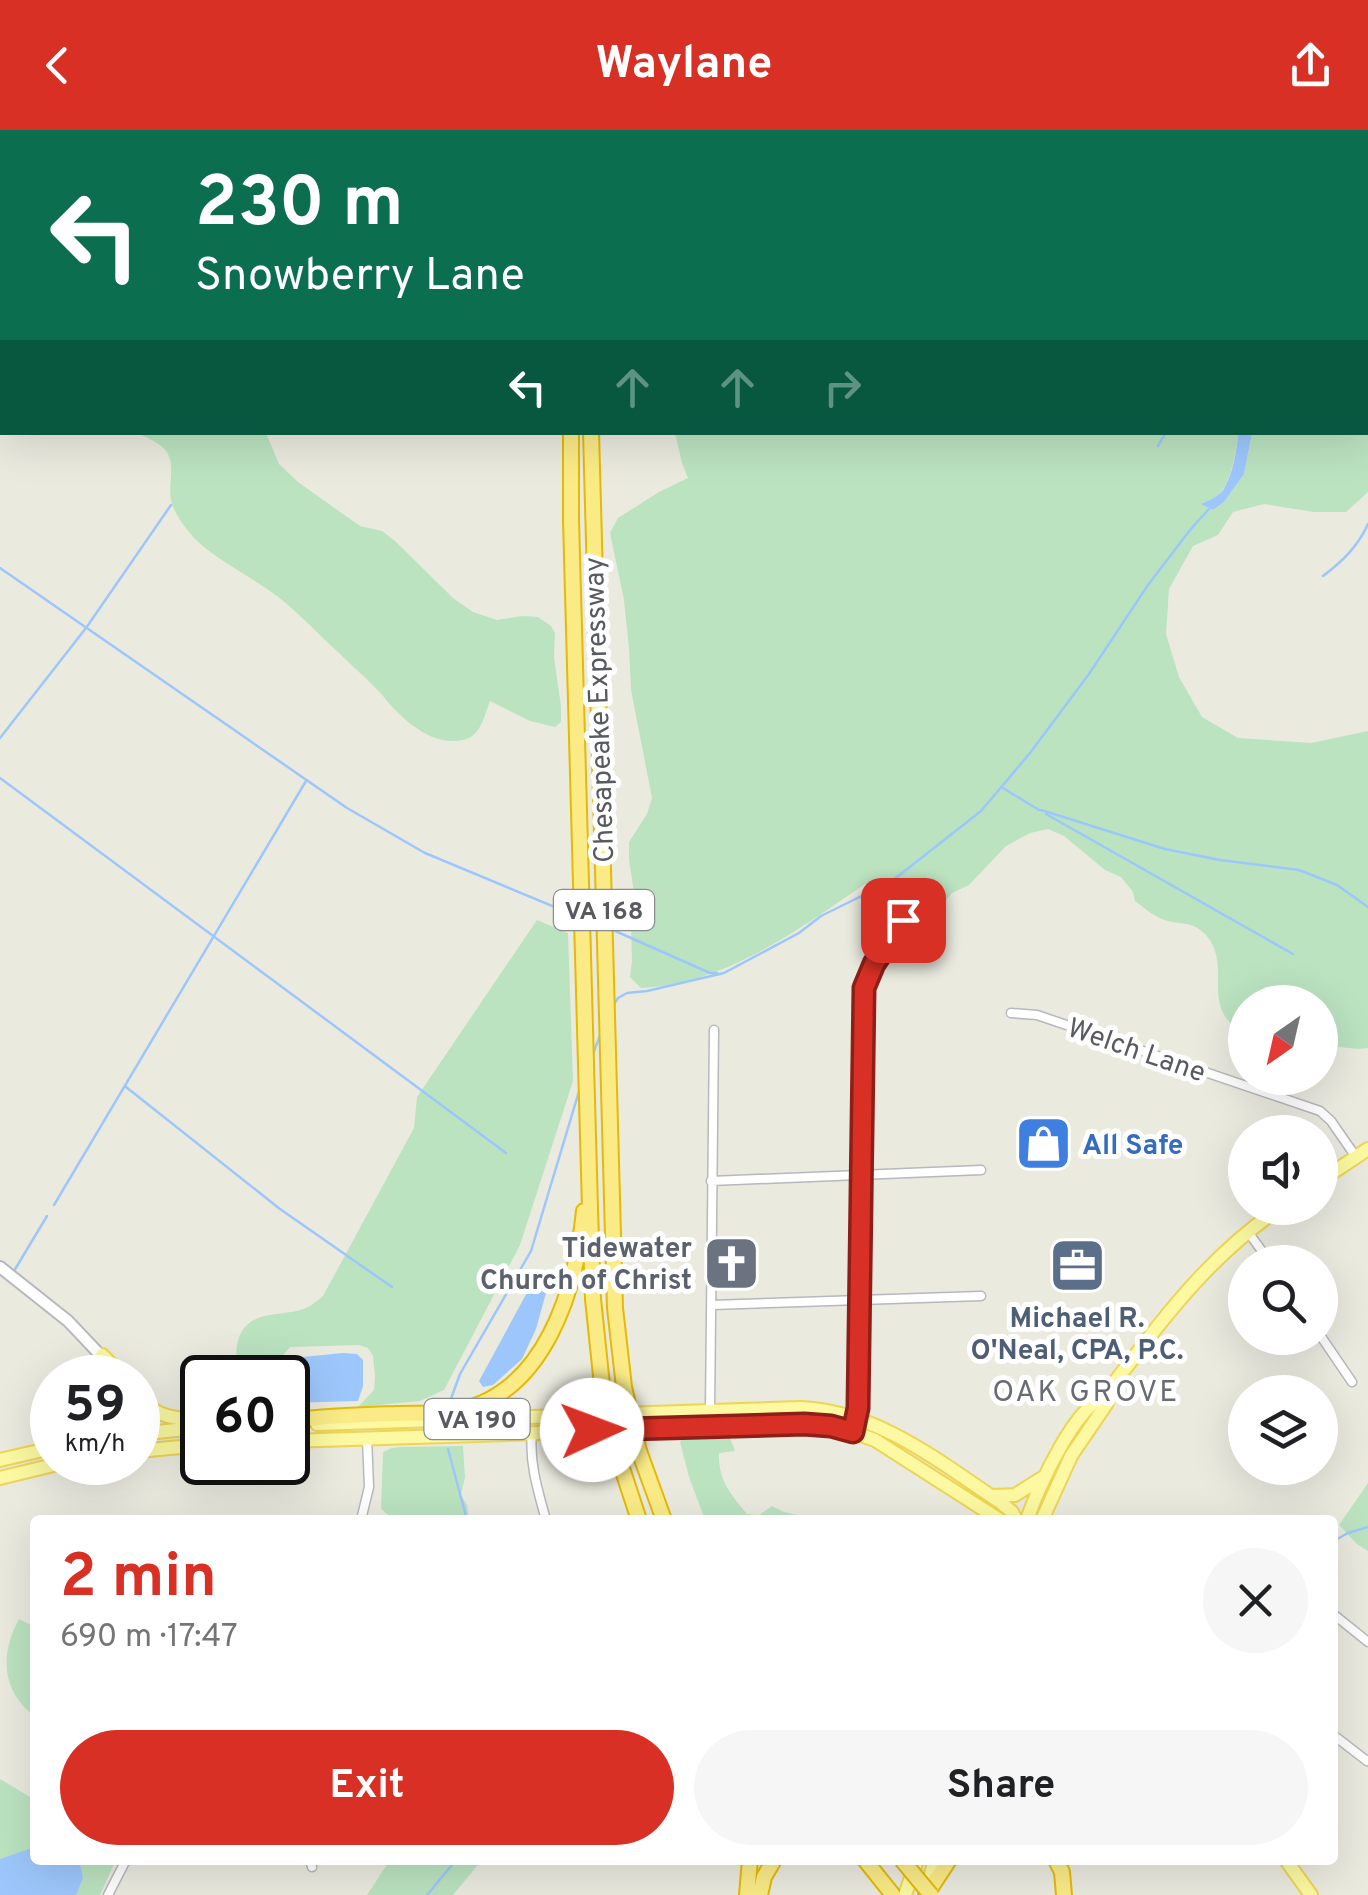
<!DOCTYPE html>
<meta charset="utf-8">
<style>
:root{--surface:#fff;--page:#f6f6f6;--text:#202124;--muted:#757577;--accent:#d93025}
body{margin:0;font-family:Overpass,sans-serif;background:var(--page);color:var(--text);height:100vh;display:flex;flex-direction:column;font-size:38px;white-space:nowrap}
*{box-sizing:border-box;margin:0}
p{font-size:32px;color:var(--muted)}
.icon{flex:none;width:55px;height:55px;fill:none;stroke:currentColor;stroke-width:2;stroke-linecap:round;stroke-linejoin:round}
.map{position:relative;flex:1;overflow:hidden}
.details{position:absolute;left:30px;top:1385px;width:1308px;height:350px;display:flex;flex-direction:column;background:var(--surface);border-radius:10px;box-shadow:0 10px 40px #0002}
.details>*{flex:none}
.banner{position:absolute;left:0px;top:0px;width:1370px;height:305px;box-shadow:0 10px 40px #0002;background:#0b6e4f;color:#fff;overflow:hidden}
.needle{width:65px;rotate:214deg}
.controls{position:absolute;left:1228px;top:855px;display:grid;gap:20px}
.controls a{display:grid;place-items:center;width:110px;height:110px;border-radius:50%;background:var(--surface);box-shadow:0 10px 40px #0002;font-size:50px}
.speed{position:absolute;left:30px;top:1225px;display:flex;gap:20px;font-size:50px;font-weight:700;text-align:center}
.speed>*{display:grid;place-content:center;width:130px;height:130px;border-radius:50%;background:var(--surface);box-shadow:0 10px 40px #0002;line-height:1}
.speed small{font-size:25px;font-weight:400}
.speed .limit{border:5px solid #111;border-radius:15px;background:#fff;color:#111}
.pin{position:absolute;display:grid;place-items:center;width:85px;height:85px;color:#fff;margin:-42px;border-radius:20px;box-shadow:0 5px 15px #0006}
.me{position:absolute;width:110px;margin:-55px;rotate:88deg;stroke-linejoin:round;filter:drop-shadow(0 0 8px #0008)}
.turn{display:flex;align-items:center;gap:35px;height:210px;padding:0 30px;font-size:45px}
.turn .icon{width:130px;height:130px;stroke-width:2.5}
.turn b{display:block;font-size:70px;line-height:85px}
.lanes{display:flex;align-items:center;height:95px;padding:0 30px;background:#0003;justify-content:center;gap:50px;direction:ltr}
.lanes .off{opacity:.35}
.round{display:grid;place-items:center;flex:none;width:105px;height:105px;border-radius:52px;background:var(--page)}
.head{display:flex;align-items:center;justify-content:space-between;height:170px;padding:0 30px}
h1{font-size:60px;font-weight:700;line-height:75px;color:var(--accent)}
.cta{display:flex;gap:20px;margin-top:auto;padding:20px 30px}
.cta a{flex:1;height:115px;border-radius:60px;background:var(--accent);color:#fff;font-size:40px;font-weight:700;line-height:115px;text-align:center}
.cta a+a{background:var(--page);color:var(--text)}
header{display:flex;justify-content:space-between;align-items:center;height:130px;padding:0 30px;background:var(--accent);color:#fff;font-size:45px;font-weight:700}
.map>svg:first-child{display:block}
</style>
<header><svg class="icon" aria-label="back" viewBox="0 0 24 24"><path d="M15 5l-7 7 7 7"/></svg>Waylane<svg class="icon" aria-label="share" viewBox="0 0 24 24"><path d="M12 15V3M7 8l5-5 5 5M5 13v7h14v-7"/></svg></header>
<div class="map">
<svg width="1368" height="1765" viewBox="0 0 1368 1765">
<rect width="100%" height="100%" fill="#ebeadf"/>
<path fill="#bbe3c0" d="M0,0H268L266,2H2V218L0,216Z
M733,0H1346L1347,2H733Z
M1368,299V362L1346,382H1314L1264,374L1233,382L1218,405L1193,416L1169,459L1166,504L1179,547L1202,587L1238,608L1311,613L1368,601V918L1358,919L1320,915V872H1245V903C1197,879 1234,837 1206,805C1191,789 1179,796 1162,789C1152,785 1143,777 1135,771L1133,762L1121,747L1105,740L1064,706L1048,699L1030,703L1006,716L969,755L952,763L940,777L923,783C902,775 886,760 865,754C798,800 725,854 641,858L630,847L632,830L631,796L634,763L629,730V712L647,684L652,668L631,560L629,519L624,470L610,403L618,388L659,362L688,348L682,333L675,303H1238C1237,319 1231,355 1217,366C1213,369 1207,371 1202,373L1213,380L1224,372L1244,344L1252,303L1368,302Z
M137,303H266L279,334L298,352L360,396L382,401L395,411L453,468L473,482L497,490L522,486L538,487L551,496L555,503L554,527L561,576V592L555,597L530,591L490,571C482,592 480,612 452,611C425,611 398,585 383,566C369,550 354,538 339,523C318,504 299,483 277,466C253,448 215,429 195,409C186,399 174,384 171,370C168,356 175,338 168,324C162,313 147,308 137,303Z
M537,790L568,803L573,951L520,1115L444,1260L420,1271L358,1277L374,1260L375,1246L373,1226L368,1218L359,1215L290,1217L265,1247H234C238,1234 234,1221 239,1207C252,1176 287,1189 310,1176C315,1173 319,1169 323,1166L414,998L417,967Z
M683,1308H730L735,1321L719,1323C718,1351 731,1364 747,1384L759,1385L772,1376L784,1382L820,1390H705L689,1347L680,1312Z
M463,1316L465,1347L461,1365L467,1375L469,1390H394L381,1379L383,1322L392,1318L401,1317Z
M1368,1353V1421L1357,1414L1339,1395Z
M19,1489L35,1497V1586C1,1561 0,1524 19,1489Z
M0,1649L35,1670V1730H116L100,1765H0Z
M390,1730H482L453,1765H367Z"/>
<path fill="#9dc7fc" d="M1238,303H1252L1244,344L1224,372L1213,380L1201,374C1209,370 1218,367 1223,360C1233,344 1237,321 1238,303Z
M543,1144L549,1147V1152L536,1199L522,1229L493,1255L483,1257L479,1251L536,1146Z
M343,1223L357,1224L363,1230V1256L358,1271L288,1273V1248L278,1247L292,1228Z
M35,1717V1730H75L80,1734L83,1748L76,1765H0V1729Z"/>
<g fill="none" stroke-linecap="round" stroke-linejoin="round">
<path stroke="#9dc7fc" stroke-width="2.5" d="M1158,316L1166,302
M0,438L347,678L425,723L574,785
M1323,446C1343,431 1358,416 1368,394
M0,608L86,498L171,375
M0,648L506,1023
M1003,658L1039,680
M1041,680L1165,719L1220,730L1299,740L1337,755L1368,777
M1046,684L1293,824
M590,791L597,794
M613,800L710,843H717
M614,874L618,868L627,863L647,861L724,843L799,803L821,786L892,751L981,681L1030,623L1089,544L1148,455L1190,400L1209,379
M593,924L601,903
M126,957L280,1079L392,1157
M54,1075L306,651
M14,1141L47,1086
M449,1274L460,1244L531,1121L580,958
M448,1319L467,1390
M1332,1412L1348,1403L1368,1397
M427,1765L456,1730"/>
<defs>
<path id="minor" d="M1011,883L1037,885L1320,981L1331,991L1356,1027
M711,1051L981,1040
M1248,1102L1270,1132
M712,1175L981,1166
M1320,1205L1352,1252
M710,1281L714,900
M856,1290L858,1278L864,858L874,835L903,790
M532,1303C529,1333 538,1361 546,1390
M361,1390L369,1357L367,1308
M1332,1483L1368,1512
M1332,1604L1367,1631L1368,1630
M310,1730L312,1737
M108,1765L126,1730"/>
<path id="tertiary" d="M0,1137L68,1191L105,1230"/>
<path id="primary" d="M1320,1051L1368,1019
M102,1225L125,1248
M138,1267C157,1288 176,1289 202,1290
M317,1294L800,1278C878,1281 938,1331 1000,1372L1012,1382L1016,1390
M138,1304L195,1298
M288,1311L818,1294L844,1299L875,1310L1000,1390
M138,1321L202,1315
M0,1330L52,1318
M0,1348L66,1332
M993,1366L1015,1365L1042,1348
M1027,1390C1037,1359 1076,1273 1108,1265
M1042,1390L1071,1326L1107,1273C1108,1256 1124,1241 1134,1227C1177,1170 1221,1118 1280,1078
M1286,1730L1311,1765
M927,1758L935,1730
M905,1765L917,1730"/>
<path id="motorway" d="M586,2L587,0
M599,2V0
M571,302V390L590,1079L593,1169L602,1255
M591,302L615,1178L624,1257
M288,1291C323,1286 359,1285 395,1284C415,1283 437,1285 457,1281C545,1264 576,1159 584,1081
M639,1321L664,1390
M617,1323L639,1390
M865,1730L893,1765
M1056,1730L1062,1742L1064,1765
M747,1765L750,1730
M760,1765L764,1747L774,1730
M926,1765L949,1730"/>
</defs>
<use href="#minor" stroke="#b7b8be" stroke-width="11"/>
<use href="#tertiary" stroke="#b7b8be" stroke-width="14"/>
<use href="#primary" stroke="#edd556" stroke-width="16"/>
<use href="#motorway" stroke="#e4ba06" stroke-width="18"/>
<use href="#minor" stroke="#fff" stroke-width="8"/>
<use href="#tertiary" stroke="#fff" stroke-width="10"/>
<use href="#primary" stroke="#fcf9a2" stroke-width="12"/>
<use href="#motorway" stroke="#faeb87" stroke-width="14"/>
<defs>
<path id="motorway-bridge" d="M602,1255L617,1323
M624,1257L639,1321
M902,1730L931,1765"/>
</defs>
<use href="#motorway-bridge" stroke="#e4ba06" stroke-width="18" stroke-linecap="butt"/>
<use href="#motorway-bridge" stroke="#faeb87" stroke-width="14"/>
</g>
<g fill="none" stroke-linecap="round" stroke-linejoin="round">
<defs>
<path id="route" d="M592,1300L804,1294L831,1296L853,1302L858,1278L864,858L874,834L903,790"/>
</defs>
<use href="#route" stroke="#8d1f18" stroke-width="25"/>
<use href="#route" stroke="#d93025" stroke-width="18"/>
</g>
<defs>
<symbol id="shop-square" viewBox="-11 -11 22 22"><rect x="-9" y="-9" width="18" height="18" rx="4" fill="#3f7fe0" stroke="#fff"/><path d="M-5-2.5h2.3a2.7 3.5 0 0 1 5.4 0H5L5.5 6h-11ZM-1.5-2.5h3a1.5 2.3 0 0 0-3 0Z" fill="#fff"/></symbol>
<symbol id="church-square" viewBox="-11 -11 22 22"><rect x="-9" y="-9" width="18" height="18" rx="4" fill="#6b7280" stroke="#fff"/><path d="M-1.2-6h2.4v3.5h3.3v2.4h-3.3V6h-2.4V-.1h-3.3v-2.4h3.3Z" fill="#fff"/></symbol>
<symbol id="office-square" viewBox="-11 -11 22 22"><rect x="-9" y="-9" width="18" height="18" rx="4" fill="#5c6f8a" stroke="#fff"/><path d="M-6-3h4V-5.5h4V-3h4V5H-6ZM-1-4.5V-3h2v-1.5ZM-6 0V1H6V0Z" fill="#fff"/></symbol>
</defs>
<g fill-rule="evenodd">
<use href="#shop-square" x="1012" y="982" width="63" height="63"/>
<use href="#church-square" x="700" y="1102" width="63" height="63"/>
<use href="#office-square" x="1046" y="1104" width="63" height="63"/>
</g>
<g text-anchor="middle" stroke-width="10" stroke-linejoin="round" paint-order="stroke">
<g fill="#fff" stroke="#8a8c90" stroke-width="2.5">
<rect x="554" y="760" width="100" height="40" rx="8"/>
<rect x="424.5" y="1269" width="105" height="40" rx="8"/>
</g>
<g font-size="25" font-weight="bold" fill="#585a60">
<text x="604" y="789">VA 168</text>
<text x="477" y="1298">VA 190</text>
</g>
<g font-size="28" fill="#585a60" stroke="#fff">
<text transform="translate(598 580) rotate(-92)" y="10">Chesapeake Expressway</text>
<text transform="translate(1137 919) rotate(19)" y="10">Welch Lane</text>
</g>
<g font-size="28" font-weight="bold" fill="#366cbe" stroke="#fff" text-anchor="start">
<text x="1082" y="1024">All Safe</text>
</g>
<g font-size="28" font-weight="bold" fill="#5b616d" stroke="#fff" text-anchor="end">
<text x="692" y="1127">Tidewater<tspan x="692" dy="32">Church of Christ</tspan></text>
</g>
<g font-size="28" font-weight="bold" fill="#4e5e75" stroke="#fff">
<text x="1077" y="1197">Michael R.<tspan x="1077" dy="32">O'Neal, CPA, P.C.</tspan></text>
</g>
<g font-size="30" letter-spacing="2.5" fill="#696c72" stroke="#fff">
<text x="1086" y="1271">OAK GROVE</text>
</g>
</g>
</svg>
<div class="controls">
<a><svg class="needle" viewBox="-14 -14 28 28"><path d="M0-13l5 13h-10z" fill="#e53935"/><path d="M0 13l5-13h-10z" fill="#757577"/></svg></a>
<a><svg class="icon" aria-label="sound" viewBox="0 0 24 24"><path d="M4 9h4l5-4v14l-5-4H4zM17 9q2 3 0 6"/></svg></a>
<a><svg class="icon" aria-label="search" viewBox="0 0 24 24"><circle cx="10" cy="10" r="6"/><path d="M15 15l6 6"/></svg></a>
<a><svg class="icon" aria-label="layers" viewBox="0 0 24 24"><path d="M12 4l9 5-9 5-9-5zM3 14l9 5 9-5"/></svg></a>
</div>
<div class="speed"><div>59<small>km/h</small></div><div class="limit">60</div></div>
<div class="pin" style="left:903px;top:790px;background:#d93025"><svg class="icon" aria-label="arrive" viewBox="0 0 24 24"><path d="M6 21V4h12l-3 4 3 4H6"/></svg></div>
<svg class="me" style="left:592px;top:1300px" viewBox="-20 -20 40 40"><circle r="19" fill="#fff"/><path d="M0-13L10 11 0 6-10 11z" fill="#d93025"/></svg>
<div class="banner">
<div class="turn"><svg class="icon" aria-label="left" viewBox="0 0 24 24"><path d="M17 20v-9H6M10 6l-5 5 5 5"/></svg><div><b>230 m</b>Snowberry Lane</div></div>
<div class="lanes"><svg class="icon" aria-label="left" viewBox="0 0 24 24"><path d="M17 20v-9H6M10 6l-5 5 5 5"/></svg><svg class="icon off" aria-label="ahead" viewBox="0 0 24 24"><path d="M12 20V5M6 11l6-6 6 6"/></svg><svg class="icon off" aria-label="ahead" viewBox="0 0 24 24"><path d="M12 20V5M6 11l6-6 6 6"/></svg><svg class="icon off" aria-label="right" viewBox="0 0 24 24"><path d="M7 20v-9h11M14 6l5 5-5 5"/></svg></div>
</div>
<section class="details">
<div class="head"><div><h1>2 min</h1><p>690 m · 17:47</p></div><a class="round"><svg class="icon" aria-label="close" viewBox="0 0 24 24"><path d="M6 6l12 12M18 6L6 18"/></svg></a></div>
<div class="cta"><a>Exit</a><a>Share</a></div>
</section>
</div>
